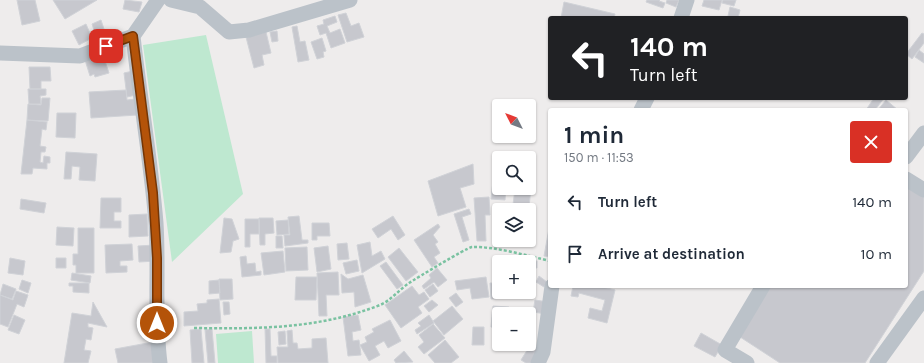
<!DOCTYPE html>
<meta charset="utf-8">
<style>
:root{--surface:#fff;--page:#f2f2f3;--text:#1f2937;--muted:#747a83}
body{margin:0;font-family:Karla,sans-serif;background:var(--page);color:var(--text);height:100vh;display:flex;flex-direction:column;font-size:15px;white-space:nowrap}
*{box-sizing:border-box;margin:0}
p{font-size:13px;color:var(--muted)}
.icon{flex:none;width:22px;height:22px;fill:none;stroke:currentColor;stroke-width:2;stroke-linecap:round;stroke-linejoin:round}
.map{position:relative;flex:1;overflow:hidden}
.side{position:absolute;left:548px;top:108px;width:360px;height:180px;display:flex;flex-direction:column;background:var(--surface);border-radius:4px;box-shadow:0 1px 3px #0004}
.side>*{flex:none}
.top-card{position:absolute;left:548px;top:16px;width:360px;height:84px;border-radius:4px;box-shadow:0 1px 3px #0004;background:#202124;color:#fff;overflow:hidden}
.needle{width:26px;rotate:312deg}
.tools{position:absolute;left:492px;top:99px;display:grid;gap:8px}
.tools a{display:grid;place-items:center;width:44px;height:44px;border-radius:4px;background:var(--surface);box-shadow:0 1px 3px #0004;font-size:20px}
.pin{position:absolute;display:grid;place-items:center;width:34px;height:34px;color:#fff;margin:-17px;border-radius:8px;box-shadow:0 2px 6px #0006}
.me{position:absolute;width:44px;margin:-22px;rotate:0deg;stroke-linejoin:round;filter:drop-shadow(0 0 3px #0008)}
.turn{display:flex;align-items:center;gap:14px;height:84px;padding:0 16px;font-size:18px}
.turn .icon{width:52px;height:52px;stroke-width:2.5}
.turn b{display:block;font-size:28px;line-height:34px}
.round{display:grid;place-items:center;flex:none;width:42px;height:42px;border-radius:4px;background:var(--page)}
.summary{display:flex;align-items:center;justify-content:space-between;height:68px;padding:0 16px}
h1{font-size:24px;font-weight:700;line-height:30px}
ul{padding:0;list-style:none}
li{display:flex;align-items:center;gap:12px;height:52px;padding:0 16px}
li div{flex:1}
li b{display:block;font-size:15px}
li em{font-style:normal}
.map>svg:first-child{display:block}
</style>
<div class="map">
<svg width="924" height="363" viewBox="0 0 924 363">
<rect width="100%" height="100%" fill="#eeecec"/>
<path fill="#bee8d0" d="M206,35L243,194L172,262L143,45Z
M252,331L254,363H218L216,334Z"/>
<path fill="#c7c8ce" stroke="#d0d2d7" d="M17,0H35L40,21L22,25Z
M53,0H97L65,19Z
M125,0L142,2L139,12L123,9Z
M647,0H660L659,1L665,3L663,8L646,2Z
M667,0H679L676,7L666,3Z
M704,0H722L719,10L702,6Z
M723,0H736L734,6L722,3Z
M564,2L615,14L614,18H561Z
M730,7L740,10L738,18L728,16Z
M346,13L351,26L359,23L364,37L347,42L338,15Z
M335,16L337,22L327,26L330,33L340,29L345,43L331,48L326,33L320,35L317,26L324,24L323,20Z
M101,20L106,35L97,39L92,24Z
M86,24L92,38L79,45L72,31Z
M297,26L300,42L305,41L309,60L298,62L292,27Z
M277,31L278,41L272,42L270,32Z
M266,32L271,53L262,55L264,65L254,68L246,37Z
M922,33L924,34V43L912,59L906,54Z
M322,38L326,51L323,52L324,57L317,59L311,42Z
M919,50L924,54V63L915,57Z
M103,55L109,73L95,77L94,74L90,76L85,60Z
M29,67H50L51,81H41V89H30Z
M133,71L136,95L127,97L124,73Z
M28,89H46V95L40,96L41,104H29Z
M126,90L127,100L136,99L137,115L91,118L89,92Z
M42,98H50L48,121L27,120L28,104L41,105Z
M874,98H884L875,110H866Z
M886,100L898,110H878Z
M57,113H76L75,138L56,137Z
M27,120L47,122L46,130L42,129L40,146L46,147L45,152H41L40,162L43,163L44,156L50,157V163H47V169L33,168L32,174H21Z
M66,152L97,154L95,181L79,180L80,167L72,166L71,179H64Z
M473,164L474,184L460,188L466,207L438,216L428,181Z
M494,172H499V188H506L505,200L491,199Z
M906,185L924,197V271L865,363H780L737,335L768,286H906Z
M515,188H531L529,207L513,205Z
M489,197L490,215H485L486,241H477L474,198Z
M101,198H121V212H114V221H121V228H100Z
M21,199L46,203L44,213L20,209Z
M507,204V210H499V221H494L493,205Z
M469,209L471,214L462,217L469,240L463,242L454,214Z
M147,214L148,236L129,237V215Z
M299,216L302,240H308V243L285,246L284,235H290L288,217Z
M393,216L405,235L398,240L391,229L378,238L372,229Z
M224,218L232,219L239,239L233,241L231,252L220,253Z
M259,218H273L274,233L265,234V245H260Z
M245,219H259V234H250V247H245Z
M288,220L289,234L277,235L276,221Z
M312,223H329L330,236H317V240H312Z
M550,223V257L544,256Z
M438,224L440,227L433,235L438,242L435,244L440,253L434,257L438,263L432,267L414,240Z
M57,227L74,228L73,246L56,245Z
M78,228H94V273H76V265H73V254H78Z
M276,236H282L283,248H276Z
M370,242L372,256L381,251L385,259L362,273L357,245Z
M347,243L349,259L338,260L337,244Z
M132,244L133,260L120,261V266H127V272L106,273L105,245Z
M155,245L156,261L139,262L138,246Z
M328,246L331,269L317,272L314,248Z
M307,247L308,270L286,271L285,248Z
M399,248L418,272L406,281L388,257Z
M283,251L285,272L264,275L261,253Z
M246,256L247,264L255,263L256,272L261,271V275L242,277L240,257Z
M10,258L25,261L23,275L8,273Z
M56,258H66V268H56Z
M357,260L359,271L346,274L343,263Z
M520,261H537V268H531V273H529V262Z
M386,262L403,285L397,289L380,266Z
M437,268L447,280L438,287L434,282L424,289L422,286L431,278L429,275Z
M338,272L339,295H326L327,316H319L317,273Z
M72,273L91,276L90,283L71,280Z
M341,274L348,279L363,275L371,302L355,307L354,292L342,293Z
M539,276L547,282L544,287L536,282Z
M296,277H317L316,300H295Z
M486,277L489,297L472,299L470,288L457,290L455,281Z
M219,279H232L233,299L220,300Z
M529,279L534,280L532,293L524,292H529Z
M22,280L31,283L28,293L19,289Z
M219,280L220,293L209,294V281Z
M69,283H89V293L73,292V286H69Z
M490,283H499V292H505V298L491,299Z
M3,284L16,289L12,299L0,295Z
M433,284L438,291L430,297L425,290Z
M412,286L419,295L424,292L429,299L418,307L422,313L401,328L385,305Z
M573,286H599L615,290L607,323L588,318L590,308L602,311L605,300L579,293L578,297L571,296Z
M16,291L28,295L24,307L17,304L8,327L0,324V295L13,300Z
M456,293L463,302L456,307L449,298Z
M219,299L221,323L184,326V312L198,311L197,304L207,303V300Z
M432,300L438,305L429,312L424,306Z
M535,300L548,302L546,314L533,312Z
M93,302L107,327L88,323V327L93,328L91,340L86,339L84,350L91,351L88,363H64L72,313L91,316Z
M223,302H229L230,314L224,315Z
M452,306L463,319L444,335L433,321Z
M493,306L509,307V314H499V328L491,327Z
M14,315L25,320L19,334L8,330Z
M358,315L361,330L352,332L353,341L359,340L361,355L348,356L343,317Z
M429,315L434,323L417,334L415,330L421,326L418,323Z
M390,320L401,341L388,348L384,341L375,346L380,355L369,361L360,345L367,342L365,337L374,332L372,329Z
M433,324L445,338L424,354L418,347L424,342L419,335Z
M473,327H484V345H472Z
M201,329L204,363H192L190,330Z
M212,329L215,363H208L205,330Z
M265,329H270L271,356H277V363H266Z
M292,330L293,343H297L298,349L312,348V339L326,338L328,363H278L277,347H288L287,331Z
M285,331L286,344L279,345L278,332Z
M701,333L722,345L715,357L694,346Z
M445,340L459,357L451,363H435L428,355Z
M153,342L156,363H118L115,349Z
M531,344L540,350L531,363H526L521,360Z
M404,351L413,362L396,363L394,360Z"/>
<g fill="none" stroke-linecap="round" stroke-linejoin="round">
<path stroke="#7ac2a1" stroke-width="2.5" stroke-dasharray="3 2" stroke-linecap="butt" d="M194,328C258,329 319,329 380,305C390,301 399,290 409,283C417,278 466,248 472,247C493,246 529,256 550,261"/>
<path stroke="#bbc2c9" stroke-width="15" d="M171,0L200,7L229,32L249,30L350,0
M681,18L687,0
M133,36C140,99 151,161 156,223C159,270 154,317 160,363
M0,53L80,56L133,36L158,0
M641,110L647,98
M906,157L924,133
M906,179L924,190
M538,363L543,352L552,286
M747,363L725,350L763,286
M877,363L924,298"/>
</g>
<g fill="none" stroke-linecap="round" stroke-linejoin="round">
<defs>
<path id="route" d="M106,46L133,36L153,193L157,258V323"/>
</defs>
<use href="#route" stroke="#753606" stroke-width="10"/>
<use href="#route" stroke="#b45309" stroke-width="7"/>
</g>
</svg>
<div class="tools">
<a><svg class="needle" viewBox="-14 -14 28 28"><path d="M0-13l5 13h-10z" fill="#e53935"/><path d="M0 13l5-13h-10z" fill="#747a83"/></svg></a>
<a><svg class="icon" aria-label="search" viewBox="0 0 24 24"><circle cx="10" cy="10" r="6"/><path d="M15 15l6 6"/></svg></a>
<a><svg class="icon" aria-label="layers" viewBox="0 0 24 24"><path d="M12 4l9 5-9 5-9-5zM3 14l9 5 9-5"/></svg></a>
<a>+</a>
<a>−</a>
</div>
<div class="pin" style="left:106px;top:46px;background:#d93025"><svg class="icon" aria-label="arrive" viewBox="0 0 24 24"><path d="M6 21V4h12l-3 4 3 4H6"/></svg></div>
<svg class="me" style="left:157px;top:323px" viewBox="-20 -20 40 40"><circle r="17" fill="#b45309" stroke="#fff" stroke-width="3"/><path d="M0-11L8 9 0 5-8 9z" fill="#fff"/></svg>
<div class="top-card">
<div class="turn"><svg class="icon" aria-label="left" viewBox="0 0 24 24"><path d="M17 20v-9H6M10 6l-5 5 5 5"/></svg><div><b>140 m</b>Turn left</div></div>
</div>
<section class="side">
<div class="summary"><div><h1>1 min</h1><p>150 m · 11:53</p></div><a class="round" style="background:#d93025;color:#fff"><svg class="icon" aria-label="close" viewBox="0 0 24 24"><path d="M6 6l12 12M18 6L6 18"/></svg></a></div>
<ul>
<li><svg class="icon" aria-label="left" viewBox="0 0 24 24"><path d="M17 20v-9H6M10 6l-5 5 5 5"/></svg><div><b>Turn left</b></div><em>140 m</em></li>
<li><svg class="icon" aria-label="arrive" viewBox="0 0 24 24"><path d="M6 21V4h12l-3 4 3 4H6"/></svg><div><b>Arrive at destination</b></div><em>10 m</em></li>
</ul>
</section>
</div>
